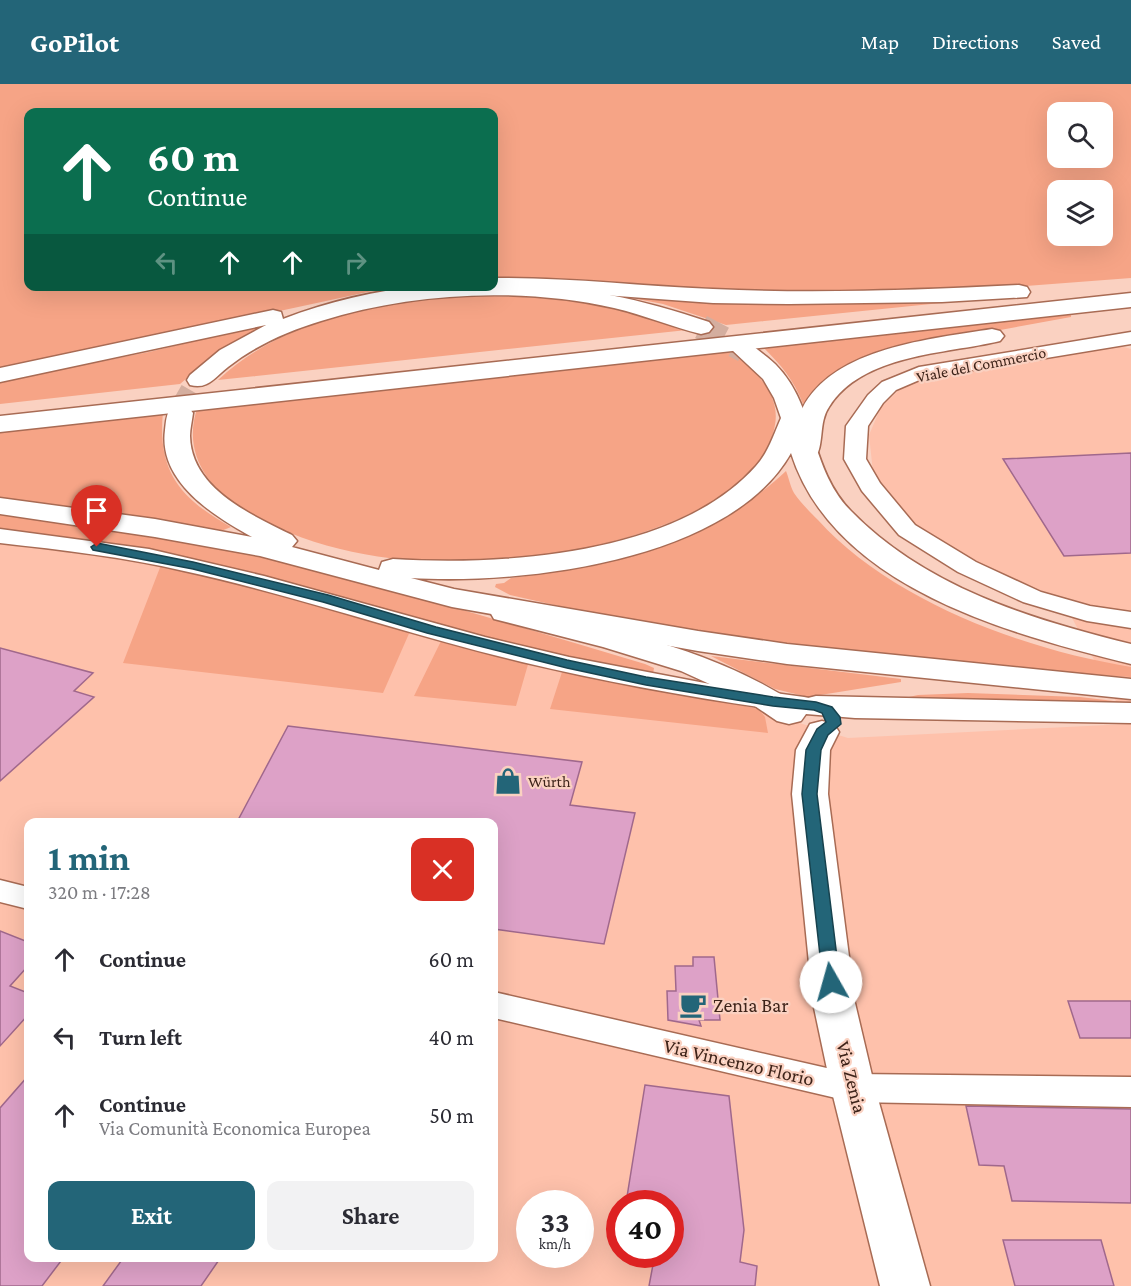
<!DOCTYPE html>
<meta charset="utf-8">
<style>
:root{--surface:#fff;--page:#f2f2f3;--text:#2b2b33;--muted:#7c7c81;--accent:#236578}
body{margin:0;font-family:"Crimson Pro",serif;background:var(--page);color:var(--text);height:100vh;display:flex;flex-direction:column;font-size:22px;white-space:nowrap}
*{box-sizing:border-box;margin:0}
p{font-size:20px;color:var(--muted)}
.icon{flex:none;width:33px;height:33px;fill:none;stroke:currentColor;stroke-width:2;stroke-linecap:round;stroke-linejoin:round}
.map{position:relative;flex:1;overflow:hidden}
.panel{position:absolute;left:24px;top:734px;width:474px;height:444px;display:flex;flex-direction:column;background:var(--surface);border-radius:12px;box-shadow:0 6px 24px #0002}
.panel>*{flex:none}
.banner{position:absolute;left:24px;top:24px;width:474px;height:183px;border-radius:12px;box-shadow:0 6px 24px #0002;background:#0b6e4f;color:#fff;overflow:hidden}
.fabs{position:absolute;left:1047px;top:18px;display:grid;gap:12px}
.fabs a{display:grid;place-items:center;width:66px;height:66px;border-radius:12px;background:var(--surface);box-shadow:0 6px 24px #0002;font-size:30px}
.speed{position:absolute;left:516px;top:1106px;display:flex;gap:12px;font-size:30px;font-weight:700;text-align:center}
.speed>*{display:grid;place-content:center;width:78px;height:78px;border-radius:50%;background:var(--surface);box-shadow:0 6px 24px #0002;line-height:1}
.speed small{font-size:15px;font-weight:400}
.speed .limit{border:9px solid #d22;background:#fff;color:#111}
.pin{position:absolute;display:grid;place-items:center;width:51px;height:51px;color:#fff;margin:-62px -26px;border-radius:50% 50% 50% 0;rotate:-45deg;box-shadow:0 0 6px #0007}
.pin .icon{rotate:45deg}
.me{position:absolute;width:66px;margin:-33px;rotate:353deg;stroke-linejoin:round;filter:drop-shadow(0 0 4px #0008)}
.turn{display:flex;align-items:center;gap:21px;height:126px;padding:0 24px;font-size:27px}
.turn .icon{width:78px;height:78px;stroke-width:2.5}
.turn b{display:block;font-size:42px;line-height:51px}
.lanes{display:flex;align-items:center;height:57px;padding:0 24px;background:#0003;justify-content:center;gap:30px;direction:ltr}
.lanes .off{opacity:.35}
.round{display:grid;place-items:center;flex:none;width:63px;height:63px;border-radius:12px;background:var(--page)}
.overview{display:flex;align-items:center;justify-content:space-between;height:102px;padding:0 24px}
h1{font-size:36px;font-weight:700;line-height:45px;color:var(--accent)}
.action{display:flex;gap:12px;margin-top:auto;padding:12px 24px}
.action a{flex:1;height:69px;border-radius:12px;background:var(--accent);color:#fff;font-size:24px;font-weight:700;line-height:69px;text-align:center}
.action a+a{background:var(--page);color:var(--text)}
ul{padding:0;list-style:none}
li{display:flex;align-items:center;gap:18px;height:78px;padding:0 24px}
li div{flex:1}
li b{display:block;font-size:22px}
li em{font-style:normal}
header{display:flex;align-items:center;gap:36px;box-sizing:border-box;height:84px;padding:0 30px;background:var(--accent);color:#fff}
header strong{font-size:28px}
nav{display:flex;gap:33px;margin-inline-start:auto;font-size:21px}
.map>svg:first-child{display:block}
</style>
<header>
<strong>GoPilot</strong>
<nav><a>Map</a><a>Directions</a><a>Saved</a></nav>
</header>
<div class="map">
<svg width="1131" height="1202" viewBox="0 0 1131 1202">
<rect width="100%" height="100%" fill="#fad1c1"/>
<path fill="#fec1ab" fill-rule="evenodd" d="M1120,262L1131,265V1202H0V449L292,500L489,554L647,592L848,654L1128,640L1062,515L997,489L917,442L873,388L869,351L881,323L899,306L918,295ZM28,738H494V1173H28ZM530,1119H580V1170H530ZM620,1119H670V1170H620Z"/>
<path fill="#f6a486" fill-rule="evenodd" d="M0,0H1131V194L936,209L703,206L494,195V28H28V202L391,203L0,287ZM1058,28H1102V74H1058ZM1058,106H1102V152H1058Z
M643,211L980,215L726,241L663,220L637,215Z
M473,212C523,212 572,214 621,225C643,230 665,239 687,246L218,296C285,233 384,217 473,212Z
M1071,230V233L908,263L825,303L803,320C794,296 781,281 763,263Z
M253,243L258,245C230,261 205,278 180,300L0,320V297L149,268Z
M726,266C752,282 781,308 775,341C759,433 585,470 507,476C416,483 320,473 241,424C206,402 183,367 197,325Z
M163,328C157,388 181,415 231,443L216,449L0,415V346Z
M786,387C789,394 790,402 794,409C800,418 810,428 818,436C891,517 1025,566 1131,583V593L1039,587L810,565L599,531L510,511L495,503L496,500L504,499L511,494C620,479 703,464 786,387Z
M0,428C95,441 189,455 282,477C404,507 524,544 645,580L654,584L653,590L647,592L489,554L292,500L0,449Z
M161,481L198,488L411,545L383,609L123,579Z
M442,555L529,577L516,622L414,612Z
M711,572L901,595V598L808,613L775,605Z
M563,585L759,625L765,633L768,649L550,625Z
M968,609L1080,613L1131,619L900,615L918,611Z"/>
<path fill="#dda1c7" stroke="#a0688c" stroke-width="1.5" d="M1131,369V469L1064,472L1003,375Z
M0,564L93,589L74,607L94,613L0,697Z
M288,642L582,678L570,721L635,729L604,860L494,845V738H237Z
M0,847L28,858V882L10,902L28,909V931L0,962Z
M693,873H714L720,936H699L701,942L668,936L667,907H676L675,882H693Z
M1068,917H1131V954H1080Z
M28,992V1173H64L42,1202H0V1024Z
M645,1001L729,1012L744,1146L740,1178L757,1182L755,1202H649L655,1170H670V1119H626Z
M966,1022L1131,1025V1119L1012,1117L1004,1082L979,1081Z
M1003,1156H1101L1114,1202H1015Z
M124,1173H221L201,1202H103Z"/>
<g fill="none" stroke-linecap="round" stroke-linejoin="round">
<path stroke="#d4ae9f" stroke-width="25" stroke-dasharray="25 13" stroke-linecap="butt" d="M701,243L744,266
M180,329L199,296"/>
<defs>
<path id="street" d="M1131,248V260L924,294L896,306L883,319L868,342L866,375L880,399L915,441L976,478L1041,508L1090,522L1131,528V544L1087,537L1023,518L958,488L899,451L862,407L844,375L846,342L868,311L882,298L919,283Z
M0,445L149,465L264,492L485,553L569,573L710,600L804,613L814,615L818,621L814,627L804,629C709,617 615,600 522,578C409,551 298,512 184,487C124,473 62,466 0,459Z
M0,796L28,803V825L0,818Z
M494,908L853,990L1131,993V1023L853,1018L494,934Z"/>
<path id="secondary" d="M505,519C605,544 712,563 799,622L804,615L816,612L1131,619V639L855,634L806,630L801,637L789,640L777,637L749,618L681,587L603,563L494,535L490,528L494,521Z
M822,637L834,640L839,648L830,666L828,710L855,919L875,1004L930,1202H880L831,1004L813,919L792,710L796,666L810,640Z"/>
<path id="primary" d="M494,199C568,199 639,214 709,238L713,243L709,248L701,250C672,243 644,231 614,224C520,203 413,208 321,237C288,247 256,261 228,283C215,293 208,306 190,301L187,296L190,291L220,266L266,241L0,298V284L273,226L281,228L283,235C327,218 377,206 424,202C447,201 470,202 494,202Z
M744,259C754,261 759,267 767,273C817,312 807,383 851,427C925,503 1030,535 1131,560V580C1010,550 834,504 791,369C730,477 523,501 411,494L454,505L698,547L787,560L1131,595V615L787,580L698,567L452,523L260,472L155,453L0,430V414L155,435L252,453C214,432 158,398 165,346C166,338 166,330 171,324L180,321L189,324L193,329C192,337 190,345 190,352C191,405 252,431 292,451L297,457L292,463L379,486L382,478L393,475C503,482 677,471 756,382C768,369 774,350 781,334L774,314L763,295L732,266L736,261Z"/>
<path id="highway" d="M494,194C567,193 640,202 713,205C815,210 917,206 1019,201L1027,203L1030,208L1027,213L942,218L789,220L713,219L576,209L486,206L484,202H494Z
M421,202H475L472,207C457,210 437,214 422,211L419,206Z
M1131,209V223L0,348V332Z
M992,245L1000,247L1004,252L1000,257C946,270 862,270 829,323C818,339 825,361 814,376L805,378L796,376L792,370C794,355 795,339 802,325C833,263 932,255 992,245Z"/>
</defs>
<use href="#street" stroke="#a86b54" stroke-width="3"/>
<use href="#secondary" stroke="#a86b54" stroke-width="3"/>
<use href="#primary" stroke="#a86b54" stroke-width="3"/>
<use href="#highway" stroke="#a86b54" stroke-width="3"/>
<use href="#street" fill="#fff" fill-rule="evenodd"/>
<use href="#secondary" fill="#fff" fill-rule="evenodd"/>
<use href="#primary" fill="#fff" fill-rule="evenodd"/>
<use href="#highway" fill="#fff" fill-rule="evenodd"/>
</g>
<path fill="#236578" stroke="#17424e" stroke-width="1.5" d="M97,459L193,478L328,511L436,543L567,576L646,593L773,613L816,618L832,623L840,633L841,640L828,651L821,666L817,710L840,898L837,902L831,904L825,902L823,898L802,710L806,666L817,645L826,638L822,629L814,626L773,622L646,601L567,584L427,549L323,518L193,485L93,466L91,463Z"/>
<defs>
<symbol id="shop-bare" viewBox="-9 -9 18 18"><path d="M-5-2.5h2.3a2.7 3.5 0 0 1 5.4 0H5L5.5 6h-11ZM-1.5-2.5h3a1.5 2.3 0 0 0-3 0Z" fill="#236578" stroke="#fad1c1" stroke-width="2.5" paint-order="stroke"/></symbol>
<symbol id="cafe-bare" viewBox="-9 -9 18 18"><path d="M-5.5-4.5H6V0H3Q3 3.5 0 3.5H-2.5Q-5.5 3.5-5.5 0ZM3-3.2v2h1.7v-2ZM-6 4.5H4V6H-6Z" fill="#236578" stroke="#fad1c1" stroke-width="2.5" paint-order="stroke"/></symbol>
</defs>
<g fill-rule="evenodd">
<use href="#shop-bare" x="489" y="678" width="38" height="38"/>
<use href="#cafe-bare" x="674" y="902" width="38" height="38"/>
</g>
<g text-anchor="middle" stroke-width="4.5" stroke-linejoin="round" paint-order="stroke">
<g font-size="16" fill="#3d2319" stroke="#fad1c1">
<text transform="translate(981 280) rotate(-11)" y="6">Viale del Commercio</text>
</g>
<g font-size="16" fill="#3d2319" stroke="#fad1c1" text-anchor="start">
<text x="528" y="703">Würth</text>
</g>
<g font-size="20" fill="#3d2319" stroke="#fad1c1" text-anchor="start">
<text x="713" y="928">Zenia Bar</text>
</g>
<g font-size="20" fill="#3d2319" stroke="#fad1c1">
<text transform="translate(739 978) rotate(13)" y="7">Via Vincenzo Florio</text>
<text transform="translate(852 993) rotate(76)" y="7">Via Zenia</text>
</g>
</g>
</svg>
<div class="fabs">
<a><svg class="icon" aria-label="search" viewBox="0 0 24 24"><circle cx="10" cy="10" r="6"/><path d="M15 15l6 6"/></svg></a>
<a><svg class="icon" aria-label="layers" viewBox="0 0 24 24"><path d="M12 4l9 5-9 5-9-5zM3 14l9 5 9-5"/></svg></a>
</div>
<div class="speed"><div>33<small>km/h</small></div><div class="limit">40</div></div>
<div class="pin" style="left:97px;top:463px;background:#d93025"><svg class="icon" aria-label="arrive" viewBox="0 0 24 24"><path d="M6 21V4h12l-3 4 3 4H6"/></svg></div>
<svg class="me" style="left:831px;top:898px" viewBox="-20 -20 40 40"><circle r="19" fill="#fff"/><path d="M0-13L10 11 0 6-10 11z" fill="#236578"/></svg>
<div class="banner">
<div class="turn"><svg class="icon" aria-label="ahead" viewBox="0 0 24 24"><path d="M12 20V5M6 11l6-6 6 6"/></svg><div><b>60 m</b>Continue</div></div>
<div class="lanes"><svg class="icon off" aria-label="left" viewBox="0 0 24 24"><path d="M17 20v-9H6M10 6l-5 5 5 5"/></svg><svg class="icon" aria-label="ahead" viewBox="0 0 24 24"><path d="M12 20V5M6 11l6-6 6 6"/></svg><svg class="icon" aria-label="ahead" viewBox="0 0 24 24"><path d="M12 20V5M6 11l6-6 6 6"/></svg><svg class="icon off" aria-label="right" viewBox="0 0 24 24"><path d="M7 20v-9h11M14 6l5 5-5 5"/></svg></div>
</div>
<section class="panel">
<div class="overview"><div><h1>1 min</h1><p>320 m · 17:28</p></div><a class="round" style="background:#d93025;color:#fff"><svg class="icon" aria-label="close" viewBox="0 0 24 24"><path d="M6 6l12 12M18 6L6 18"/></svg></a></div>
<ul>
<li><svg class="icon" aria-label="ahead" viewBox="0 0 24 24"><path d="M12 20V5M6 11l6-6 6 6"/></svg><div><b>Continue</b></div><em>60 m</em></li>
<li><svg class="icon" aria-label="left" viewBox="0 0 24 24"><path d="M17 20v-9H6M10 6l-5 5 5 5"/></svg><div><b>Turn left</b></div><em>40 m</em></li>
<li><svg class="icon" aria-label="ahead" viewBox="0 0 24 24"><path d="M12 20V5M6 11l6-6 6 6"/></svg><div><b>Continue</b><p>Via Comunità Economica Europea</p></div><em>50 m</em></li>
</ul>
<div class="action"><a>Exit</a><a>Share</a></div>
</section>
</div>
